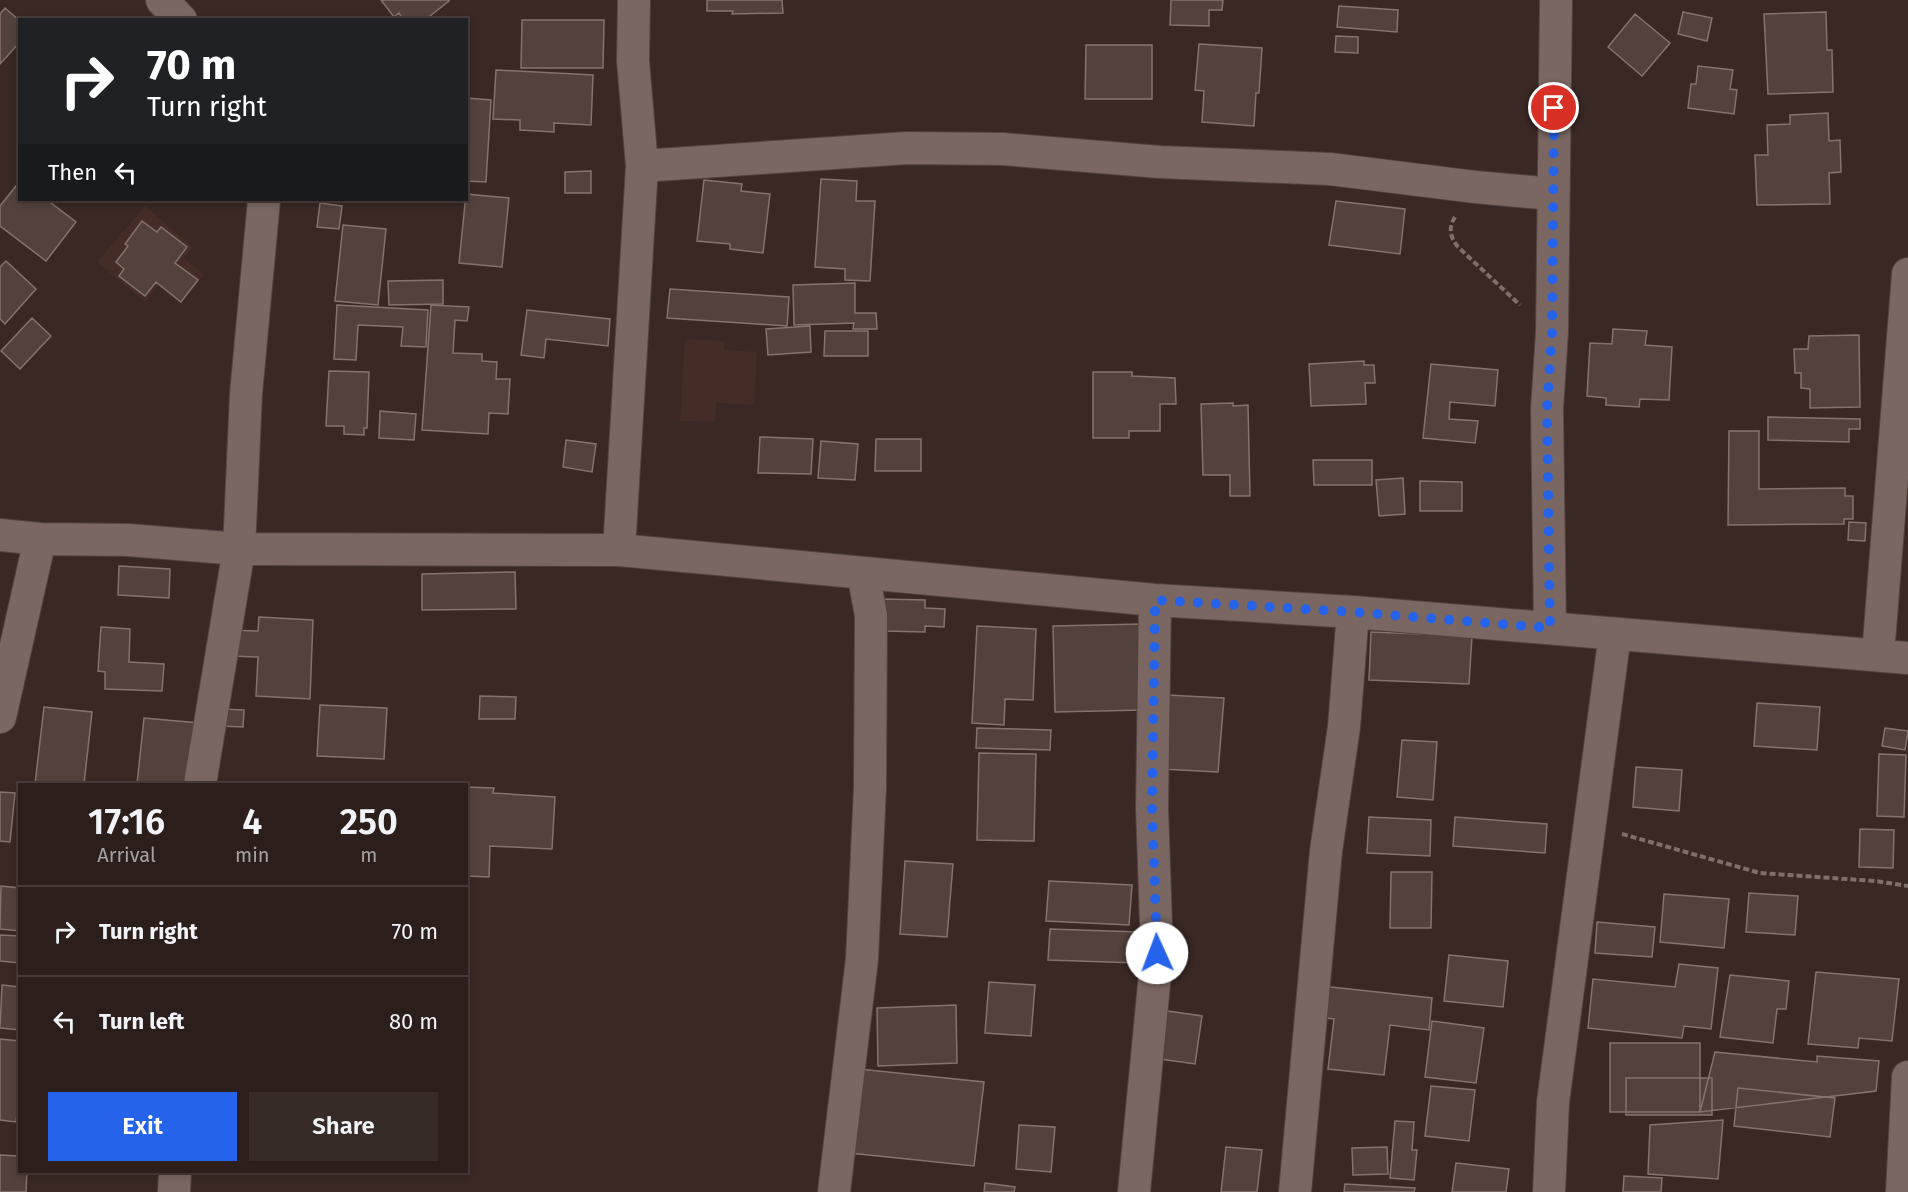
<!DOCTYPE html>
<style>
:root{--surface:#2b1e1b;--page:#372b28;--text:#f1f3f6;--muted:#a6a2a3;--line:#473c3a;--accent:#2563eb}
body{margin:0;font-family:"Fira Sans",sans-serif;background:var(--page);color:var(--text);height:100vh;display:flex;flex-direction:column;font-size:22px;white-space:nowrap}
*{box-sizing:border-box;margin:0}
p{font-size:20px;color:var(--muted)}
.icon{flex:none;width:33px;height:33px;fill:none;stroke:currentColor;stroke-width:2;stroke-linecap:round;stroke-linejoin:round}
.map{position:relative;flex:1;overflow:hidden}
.details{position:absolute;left:18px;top:783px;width:450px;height:390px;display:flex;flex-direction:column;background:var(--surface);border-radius:0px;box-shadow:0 3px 9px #0003,0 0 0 2px var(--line)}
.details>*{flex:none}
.top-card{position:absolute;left:18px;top:18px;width:450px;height:183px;border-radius:0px;box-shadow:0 3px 9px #0003,0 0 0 2px var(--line);background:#202124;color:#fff;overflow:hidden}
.pin{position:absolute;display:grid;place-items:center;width:51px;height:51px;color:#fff;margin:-26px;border:3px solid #fff;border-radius:50%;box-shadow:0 2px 6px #0007}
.me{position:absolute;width:66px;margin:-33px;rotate:358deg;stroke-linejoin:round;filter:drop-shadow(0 0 4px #0008)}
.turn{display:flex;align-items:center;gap:21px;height:126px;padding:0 30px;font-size:27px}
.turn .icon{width:78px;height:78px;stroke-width:2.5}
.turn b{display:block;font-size:42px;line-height:51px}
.then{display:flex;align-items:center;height:57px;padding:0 30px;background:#0003;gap:12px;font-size:22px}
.eta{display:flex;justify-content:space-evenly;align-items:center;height:102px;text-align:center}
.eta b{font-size:36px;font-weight:600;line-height:42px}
.action{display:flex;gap:12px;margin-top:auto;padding:12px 30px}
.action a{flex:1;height:69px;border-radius:0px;background:var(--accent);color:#fff;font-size:24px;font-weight:600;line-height:69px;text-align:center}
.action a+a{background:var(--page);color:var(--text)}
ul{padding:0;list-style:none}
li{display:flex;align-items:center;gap:18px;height:90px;padding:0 30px;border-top:2px solid var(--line)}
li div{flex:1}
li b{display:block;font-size:22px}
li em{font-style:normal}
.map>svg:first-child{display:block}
</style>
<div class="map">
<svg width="1908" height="1192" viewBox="0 0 1908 1192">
<rect width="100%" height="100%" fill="#392824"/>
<path fill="#452d27" d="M145,206L193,247L184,258L204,275L179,304L158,286L145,302L97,262Z
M685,339L725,341L724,350L757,352L754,405L716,403L715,422L680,421Z"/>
<path fill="#53413c" stroke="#86726d" stroke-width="1.5" d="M381,0H449V1L425,20H403L399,13L394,17Z
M707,0H782L783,13L732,14L733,11H707Z
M1171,0H1223L1222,10H1209V26L1170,25Z
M1339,6L1398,10L1397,32L1337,27Z
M5,8L20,21V42L0,64V14Z
M1683,12L1712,18L1707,41L1678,34Z
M1826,12L1827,50H1832L1833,92L1768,94L1764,14Z
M1635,14L1670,43L1642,76L1608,47Z
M522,20H604L603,68H521Z
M1336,36L1358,37V53L1335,52Z
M1199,44L1262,48L1259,93H1256L1254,126L1202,122L1204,91L1195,90Z
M1086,45H1152V99H1085Z
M1698,66L1733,70L1730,89L1737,90L1734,114L1688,108L1691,84H1696Z
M496,70L593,75L591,125L554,123V132L520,130V120L493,119Z
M466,98L491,100L486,182L466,181Z
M1828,113L1829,141L1840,140L1841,172L1829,173L1830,204L1757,205L1755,155H1768L1767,125L1790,124V115Z
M591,171V193H565V172Z
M821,179L857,181L856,201H875L870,281L845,280V269L815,267Z
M704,180L742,184L741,191L770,194L763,253L730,249V244L697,241Z
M20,181V200H47L76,222L46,261L0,226V206Z
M466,194L509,198L502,267L459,263Z
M1336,201L1405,209L1400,254L1329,245Z
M320,203L342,206L339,229L317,227Z
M142,221L157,232L161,227L187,247L175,263L198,280L181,302L156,282L145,296L119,276L124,269L116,262L128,246L125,244Z
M343,225L386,229L378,305L335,301Z
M6,261L36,289L5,324L0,319V267Z
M443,280V304L389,305L388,281Z
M855,283V313H876L877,329H853L854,323L794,325L793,285Z
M670,289L789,297L787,326L667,318Z
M337,305L428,310L426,347L401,346L403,327L358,325L356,360L334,359Z
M431,305L469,307L467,321L455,320L453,353L482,354V361L497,362L496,379H510L508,414L489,413L488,434L422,430Z
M527,310L610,319L608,346L546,339L544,358L521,355Z
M32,318L51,336L20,369L1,351Z
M810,326L811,352L768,355L766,329Z
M1613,329L1647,331L1645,345L1672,347L1669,400L1640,399L1639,407L1606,405V398L1587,396L1590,343L1612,344Z
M825,331H868V356H824Z
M1859,335L1860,407L1810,408V389L1801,388V373H1795L1794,349H1808L1809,336Z
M1364,361V365H1374L1375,383H1365L1366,404L1311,406L1309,364Z
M1431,364L1498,370L1495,406L1450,402L1449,419L1478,421L1475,443L1423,438Z
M329,371L369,372L367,428H364V435L344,434V426H326Z
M1093,372H1132V376L1175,378L1176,404H1160V431H1129V438H1093Z
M1233,403V406L1248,405L1250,496H1230V475H1203L1201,404Z
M380,411L416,414L414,440L379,438Z
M1768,417L1860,419V429H1849V442L1768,440Z
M1729,431H1759V489L1845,488V496H1853V519H1844V524L1728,525Z
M760,437L813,439L811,474L758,473Z
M876,439H921V471H875Z
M566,440L596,444L592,472L563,467Z
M821,441L858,444L855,480L818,478Z
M1313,460H1372V485H1314Z
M1403,478L1405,514L1379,516L1376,480Z
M1420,481L1462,482V511H1420Z
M1849,522L1866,523L1865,541L1848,540Z
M119,566L170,569L169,598L118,595Z
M515,572L516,609L422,610V574Z
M884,599L925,600V608L945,609L944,627L925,626V632L883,631Z
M259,617L313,620L310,699L256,696L258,657L231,656L232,630L258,631Z
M1142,624L1144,710L1055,712L1053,626Z
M977,626L1036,629L1033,700L1005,699L1004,725L972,723Z
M101,627L130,629L129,662L164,664L162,691L105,689V672L98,671Z
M1371,632L1472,636L1469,684L1369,680Z
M1167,695L1224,698L1218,772L1162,769Z
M480,696L516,697L515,719H479Z
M1757,703L1820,707L1817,750L1754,746Z
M320,705L387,708L384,759L317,756Z
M44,707L92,712L84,784H35Z
M222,709L244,710L243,727L221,726Z
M144,718L199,723L192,784H137Z
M977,728L1051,730L1050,750L976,748Z
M1885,728L1908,731L1905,750L1882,746Z
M1402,740L1437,742L1433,800L1397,797Z
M979,753L1036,754L1034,841L977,840Z
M1879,754L1906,755L1904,817L1877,816Z
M1636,767L1682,770L1679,811L1633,807Z
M466,787L494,788L493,793L555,797L552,849L490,846L489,877L466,876Z
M0,792L15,793L10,842L0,841Z
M1369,817L1431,820L1430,856L1367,853Z
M1455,817L1547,824L1545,853L1453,846Z
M1860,829L1894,830L1893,868L1859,867Z
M905,861L953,864L947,937L900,934Z
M1391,872H1432L1431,928H1390Z
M1049,881L1132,885L1129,925L1046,921Z
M1,886L20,888V931L0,929Z
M1749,893L1798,896L1795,935L1746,932Z
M1664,894L1729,899L1724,948L1660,942Z
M1597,922L1655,927L1652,957L1595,953Z
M1050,929L1139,932L1138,963L1048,960Z
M0,935L20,936V963L0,961Z
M1449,955L1508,961L1503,1007L1444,1001Z
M1679,964L1718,968L1711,1029L1684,1026L1682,1038L1588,1028L1593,979L1675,987Z
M1816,972L1899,979L1892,1041L1859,1038L1858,1048L1808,1044Z
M1730,975L1789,981L1786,1009H1777L1773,1043L1720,1037Z
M989,982L1035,985L1031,1036L985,1033Z
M2,985L20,987V1030L0,1028Z
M1322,986L1432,998L1429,1030L1390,1025L1384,1075L1328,1069L1334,1019L1318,1017Z
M956,1005L957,1063L878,1066L877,1008Z
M1161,1010L1202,1016L1195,1064L1153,1058Z
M1432,1021L1484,1028L1476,1083L1425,1077Z
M0,1039L20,1041V1090L16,1122L0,1120Z
M1610,1043H1700V1112H1610Z
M1715,1052L1817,1062V1056L1879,1061L1876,1091L1700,1112Z
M859,1069L984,1082L974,1166L850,1153Z
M1626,1078H1712V1115H1626Z
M1431,1086L1475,1090L1469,1141L1425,1136Z
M1738,1088L1835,1098L1830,1137L1734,1126Z
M1723,1120L1718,1179L1648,1174L1650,1125Z
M1395,1121L1414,1122L1412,1150H1417L1414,1180L1390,1178Z
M1019,1125L1055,1127L1051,1172L1016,1169Z
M1226,1147L1262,1150L1257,1192H1221Z
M1387,1147L1388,1174L1353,1175L1352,1148Z
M0,1155L20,1156V1172H27L26,1192H0Z
M1456,1163L1509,1169L1506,1192H1452Z
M1624,1176L1662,1178L1661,1192H1623Z
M985,1183L1015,1187L1014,1192H984Z
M1345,1184L1415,1188L1414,1192H1344Z"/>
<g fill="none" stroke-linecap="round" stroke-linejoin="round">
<defs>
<path id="street" d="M162,0L181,20
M642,166L907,148L1003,149L1160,162L1330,169L1475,187L1553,194
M0,535L40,539L128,540L239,549L619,550L1155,600L1353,612L1908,658
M619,550L642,166L633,61L634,0
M1550,628L1547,409L1552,332L1556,0
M1878,655L1908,274
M0,717L40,539
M200,784L239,549L246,394L264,200
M174,1192L175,1172
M834,1192L862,959L870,788L871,615L863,573
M1134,1192L1157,953L1152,808L1155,600
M1295,1192L1326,851L1344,727L1353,612
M1549,1192L1553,1102L1615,634
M1902,1192L1908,1077"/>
</defs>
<use href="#street" stroke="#524340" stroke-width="34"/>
<path stroke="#7e6f6b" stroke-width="4" stroke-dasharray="6 3" stroke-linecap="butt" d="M1455,217C1448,228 1450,237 1458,247L1520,305
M1622,834L1760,873L1875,881L1908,886"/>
<use href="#street" stroke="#7a6762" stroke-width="32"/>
</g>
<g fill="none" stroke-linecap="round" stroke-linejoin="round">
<path stroke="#2563eb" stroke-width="10" stroke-dasharray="0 18" d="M1157,953L1152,808L1155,600L1353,612L1550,628L1547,409L1552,333L1554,108"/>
</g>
</svg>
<div class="pin" style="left:1554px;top:108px;background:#d93025"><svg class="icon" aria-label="arrive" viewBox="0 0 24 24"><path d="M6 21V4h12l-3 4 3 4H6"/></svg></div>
<svg class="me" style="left:1157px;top:953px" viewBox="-20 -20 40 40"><circle r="19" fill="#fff"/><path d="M0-13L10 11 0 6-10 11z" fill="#2563eb"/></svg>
<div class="top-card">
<div class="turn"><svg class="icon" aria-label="right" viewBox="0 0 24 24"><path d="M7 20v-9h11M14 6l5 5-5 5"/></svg><div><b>70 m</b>Turn right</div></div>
<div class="then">Then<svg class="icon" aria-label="left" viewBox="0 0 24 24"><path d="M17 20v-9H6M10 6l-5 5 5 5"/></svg></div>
</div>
<section class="details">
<div class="eta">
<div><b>17:16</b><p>Arrival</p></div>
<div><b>4</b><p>min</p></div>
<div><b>250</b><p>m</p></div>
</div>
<ul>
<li><svg class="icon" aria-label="right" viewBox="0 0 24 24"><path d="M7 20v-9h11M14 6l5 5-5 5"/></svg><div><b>Turn right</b></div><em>70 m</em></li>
<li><svg class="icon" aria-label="left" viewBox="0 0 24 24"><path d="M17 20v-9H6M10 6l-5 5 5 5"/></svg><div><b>Turn left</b></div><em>80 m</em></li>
</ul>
<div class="action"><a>Exit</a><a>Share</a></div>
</section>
</div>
